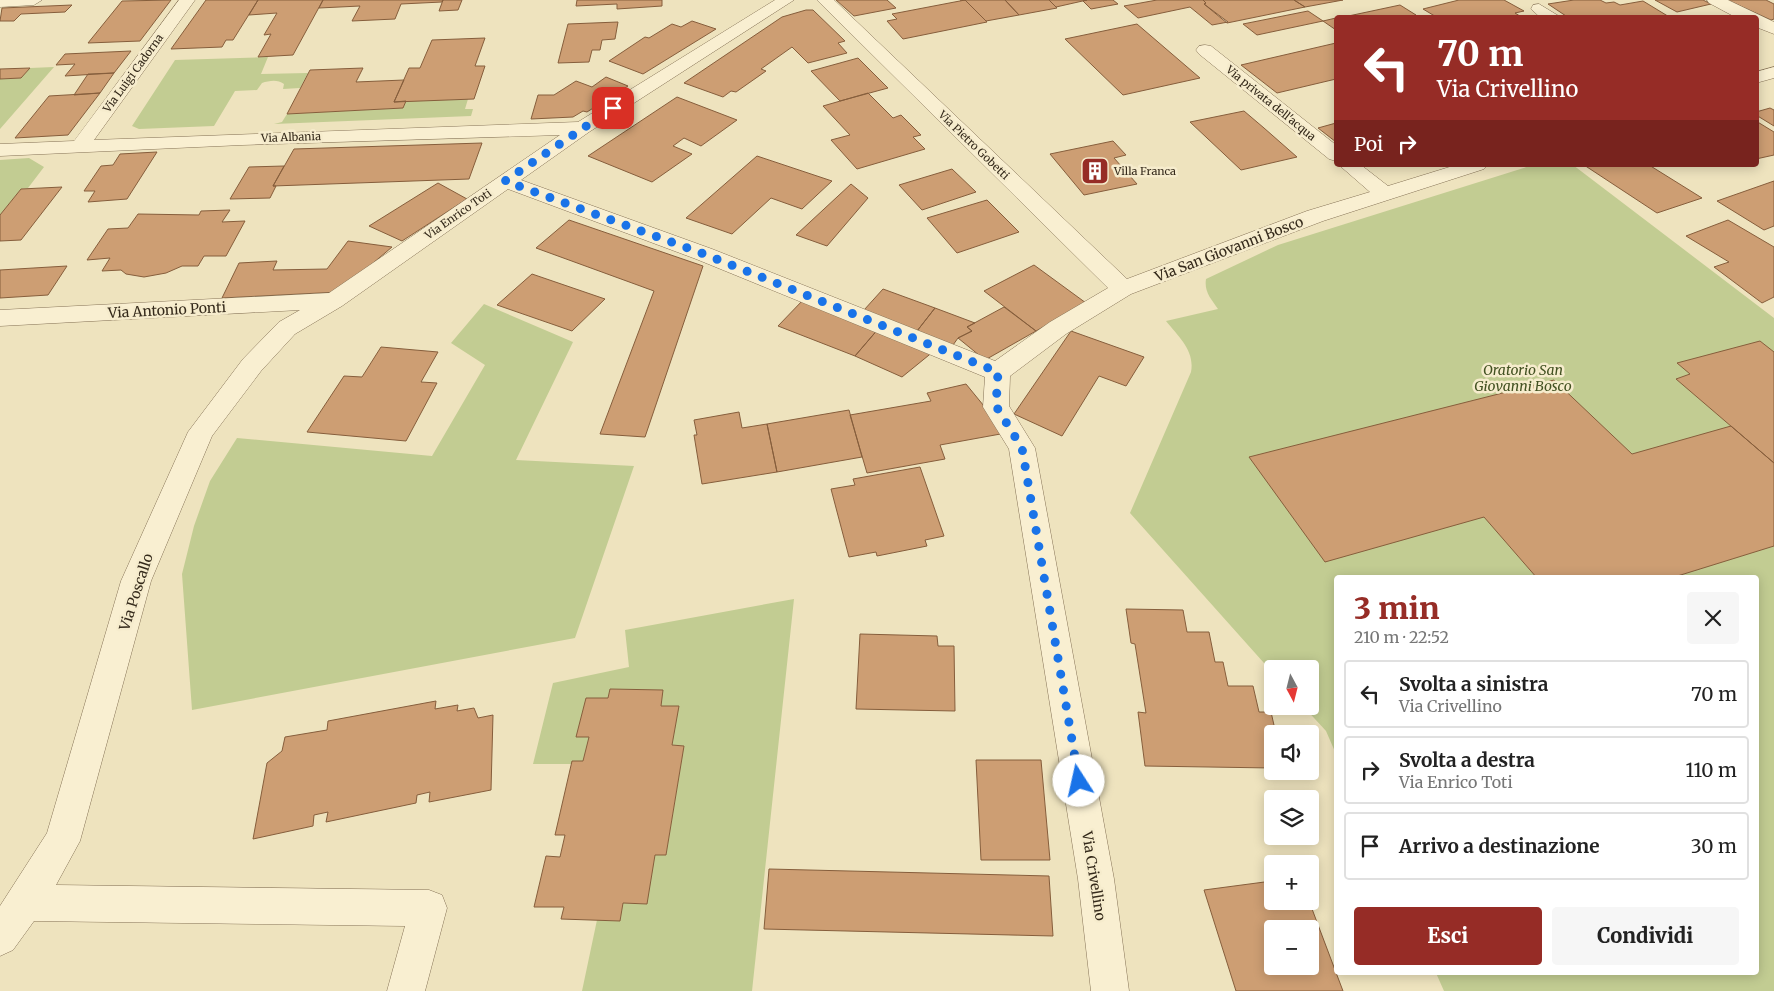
<!DOCTYPE html>
<html lang="it">
<meta charset="utf-8">
<style>
:root{--surface:#fff;--page:#f6f6f6;--text:#222;--muted:#767676;--line:#e0e0e0;--accent:#962c26}
body{margin:0;font-family:Merriweather,serif;background:var(--page);color:var(--text);height:100vh;display:flex;flex-direction:column;font-size:19px;white-space:nowrap}
*{box-sizing:border-box;margin:0}
p{font-size:16px;color:var(--muted)}
.icon{flex:none;width:28px;height:28px;fill:none;stroke:currentColor;stroke-width:2;stroke-linecap:round;stroke-linejoin:round}
.map{position:relative;flex:1;overflow:hidden}
.details{position:absolute;left:1334px;top:575px;width:425px;height:400px;display:flex;flex-direction:column;background:var(--surface);border-radius:5px;box-shadow:0 2px 12px #0003}
.details>*{flex:none}
.hud{position:absolute;left:1334px;top:15px;width:425px;height:152px;border-radius:5px;box-shadow:0 2px 12px #0003;background:#962c26;color:#fff;overflow:hidden}
.needle{width:32px;rotate:173deg}
.tools{position:absolute;left:1264px;top:660px;display:grid;gap:10px}
.tools a{display:grid;place-items:center;width:55px;height:55px;border-radius:5px;background:var(--surface);box-shadow:0 2px 12px #0003;font-size:25px}
.pin{position:absolute;display:grid;place-items:center;width:42px;height:42px;color:#fff;margin:-21px;border-radius:10px;box-shadow:0 2px 8px #0006}
.me{position:absolute;width:55px;margin:-28px;rotate:350deg;stroke-linejoin:round;filter:drop-shadow(0 0 4px #0008)}
.turn{display:flex;align-items:center;gap:18px;height:105px;padding:0 20px;font-size:22px}
.turn .icon{width:65px;height:65px;stroke-width:2.5}
.turn b{display:block;font-size:35px;line-height:42px}
.then{display:flex;align-items:center;height:48px;padding:0 20px;background:#0003;gap:10px;font-size:19px}
.round{display:grid;place-items:center;flex:none;width:52px;height:52px;border-radius:5px;background:var(--page)}
.summary{display:flex;align-items:center;justify-content:space-between;height:85px;padding:0 20px}
h1{font-size:30px;font-weight:800;line-height:38px;color:var(--accent)}
.cta{display:flex;gap:10px;margin-top:auto;padding:10px 20px}
.cta a{flex:1;height:58px;border-radius:5px;background:var(--accent);color:#fff;font-size:20px;font-weight:800;line-height:58px;text-align:center}
.cta a+a{background:var(--page);color:var(--text)}
ul{padding:0;list-style:none}
li{display:flex;align-items:center;gap:15px;height:68px;margin:0 10px 8px;padding:0 10px;border:2px solid var(--line);border-radius:5px}
li div{flex:1}
li b{display:block;font-size:19px}
li em{font-style:normal}
.map>svg:first-child{display:block}
</style>
<div class="map">
<svg width="1774" height="991" viewBox="0 0 1774 991">
<rect width="100%" height="100%" fill="#eee3be"/>
<path fill="#c2cc92" d="M268,57L261,74L308,73L300,88L283,89L284,84C277,79 269,81 262,83L257,90L235,91L214,126L139,129L132,126L175,60Z
M54,67L0,129V79L21,78L30,68Z
M468,99L465,109H473L471,116L274,124L282,122L287,114L403,108L406,101Z
M29,158L44,167L28,188L21,189L0,215V160Z
M1533,165H1573L1774,318V991H1444L1436,973L1756,972V578H1336V754L1326,731L1303,706H1310V669H1272V672L1130,513L1191,372C1195,351 1179,337 1166,321L1218,309C1211,299 1204,292 1206,279L1278,245Z
M484,304L573,342L516,460L634,466L575,638L192,710L182,574L194,526L210,481L237,438L432,456L485,365L451,343Z
M794,599L752,991H582L597,920L620,921L623,903L646,904L655,855H666L684,746L672,745L678,706H661L663,690L610,689L608,698H586L577,737H589L583,761H572V764H533L553,683L629,667L625,630Z"/>
<path fill="#cd9e73" stroke="#865e3c" fill-rule="evenodd" d="M171,0L140,41L88,43L122,1Z
M206,0H258L233,40H226L222,47L171,49Z
M258,0H323L293,55L258,57L271,34L264,35L277,13L249,15Z
M323,0H443L442,2L401,4L395,19L352,21L360,6L319,8Z
M443,0H462L458,10L439,11Z
M577,0H662V6L617,9V4L576,6Z
M836,0H887L896,8L854,16Z
M960,0H1005L1019,15L986,21L965,0Z
M965,0L987,22L903,39L887,21L897,19L892,14Z
M1005,0H1049L1057,8L1019,15Z
M1049,0H1087L1056,7Z
M1087,0H1113L1118,4L1091,9L1083,1Z
M1157,0H1203L1206,3L1204,4L1228,22L1212,25L1190,7L1138,18L1124,6Z
M1203,0H1294L1305,7L1227,23L1204,4L1206,3Z
M1294,0H1343L1305,7Z
M1459,0H1504L1524,11L1515,13L1523,18H1438L1423,9Z
M1574,0H1600L1606,3L1614,2L1620,5L1643,1L1671,18H1569L1548,4Z
M1655,0H1703L1711,4L1677,12Z
M1727,0H1766L1774,4V19L1771,20Z
M72,5L65,12L21,14L14,21H0L2,8Z
M1400,5L1416,15L1405,18H1339Z
M806,10H813L845,41L838,43L847,53L808,63L792,47L761,69L766,71L736,92L731,91L723,97L684,83L782,17Z
M1308,11L1323,21L1257,35L1243,24Z
M1336,18V30L1323,21Z
M692,21L716,29L643,74L609,61L645,37L649,38L672,24L681,27Z
M618,22L615,39L602,40L600,50H592L589,62L558,63L568,24Z
M1137,24L1200,78L1123,95L1065,39Z
M485,38L475,66H485L474,99L394,102L409,68H420L432,40Z
M1336,43V79L1277,93L1241,65Z
M131,51L114,73L65,76L75,64L56,65L65,54Z
M858,58L888,88L840,101L811,71Z
M30,68L21,78L0,79V69Z
M363,68L356,82L404,80L394,102L406,101L403,108L287,114L310,70Z
M114,73L100,93L74,95L88,74Z
M606,77L628,86L587,112L583,111L573,117L531,119L538,95H554L576,81L592,87Z
M100,93L68,135L15,138L49,96Z
M868,93L893,118L901,115L921,135L913,137L925,149L857,169L831,140L850,135L823,106Z
M677,97L737,120L701,146L684,138L673,146L692,154L652,182L588,156Z
M1770,108L1774,110V126L1756,115V112Z
M1244,111L1264,128L1297,157L1241,170L1190,122Z
M1756,121L1774,132V155L1756,159Z
M1336,123V142L1318,128Z
M1113,141L1126,155L1114,158L1137,184L1084,195L1050,154Z
M482,143L469,179L273,186L294,149Z
M157,152L127,199L88,202L95,191H84L101,166L113,165L120,154Z
M757,156L832,181L802,209L771,198L732,234L686,218Z
M1584,165H1649L1702,198L1657,213Z
M284,166L273,186H276L270,198L230,199L249,167Z
M952,169L976,192L922,210L899,185Z
M1774,181V226L1764,230L1717,201Z
M438,183L467,199L402,241L369,226Z
M851,184L868,198L827,246L796,235Z
M62,187L21,240L0,241V215L21,189Z
M987,200L1019,232L957,253L927,218Z
M230,210L222,222L245,221L226,256H204L198,266H182L166,273L144,277L126,274L121,270L102,271L110,258L87,260L108,229L128,228L138,214L199,215L201,211Z
M569,220L703,266L645,437L600,434L654,291L536,248Z
M1728,220L1774,247V297L1762,303L1714,267L1729,262L1686,236Z
M348,241L392,247L339,292L222,298L239,263L277,261L273,270L327,269Z
M1034,265L1086,303L1036,331L984,291Z
M67,266L48,295L0,298V270Z
M532,274L605,299L572,331L497,305Z
M883,289L935,308L917,331L864,310Z
M804,299L879,328L855,356L778,326Z
M1004,307L1036,331L985,360L958,338L972,331L967,327Z
M935,308L975,323L967,327L972,331L958,338L953,345L917,331Z
M879,328L934,351L902,377L855,356Z
M1071,331L1144,357L1126,386L1099,376L1062,436L1014,414Z
M1760,341L1774,352V463L1676,379L1690,374L1677,363Z
M381,347L438,352L421,382L437,383L406,441L307,432L344,376L362,377Z
M1554,380L1632,454L1731,426L1774,463V546L1671,578H1537L1484,517L1325,562L1249,457Z
M966,384L1006,433L940,445L945,459L867,473L850,415L931,401L927,393Z
M849,410L862,457L777,472L767,424Z
M739,412L742,428L767,424L777,472L702,484L694,435H697L694,420Z
M920,467L944,536L925,540L927,546L877,556L876,552L849,557L831,489L855,485L853,479Z
M1126,609L1183,610L1187,632H1209L1215,662H1223L1228,686H1253L1259,712H1271L1276,734H1272V768L1145,766L1138,712L1146,713L1135,644L1131,643Z
M860,634L937,636L938,646H954L955,711L856,709Z
M610,689L663,690L661,706H679L672,745L684,746L666,855H655L647,904L623,903L620,921L561,919L564,907H534L546,856L560,857L565,835H555L572,761H583L589,737H576L586,698H608Z
M436,701L435,709L458,705L457,711L474,708L478,718L493,715L491,790L429,802L430,792L417,795L416,803L326,822L328,812L314,815L313,826L253,839L267,763L282,751L285,737L327,730L328,721Z
M976,760H1041L1050,860H981Z
M769,869L1049,876L1053,936L764,929Z
M1272,881V901H1309L1343,991H1236L1204,890ZM1272,929H1310V966H1272Z"/>
<g fill="none" stroke-linecap="round" stroke-linejoin="round">
<defs>
<path id="minor" d="M0,0H42L34,5L0,7Z
M179,0H195L94,140L578,122L775,0H794L589,132L521,180L712,249L995,361L1050,322L1108,288L817,0H834L1127,279L1307,211L1370,192L1339,165H1361L1388,186L1456,165H1487L1484,169L1323,221L1131,294L1066,334L1010,376L1009,406L1035,448L1114,879L1129,991H1091L1078,879L1009,449L983,407L985,377L696,259L508,189L342,306L295,334L261,371L212,436L151,581L80,841L56,885L429,890L442,895L447,908L425,991H387L405,926L34,921L13,950L0,956V906L47,833L121,581L188,432L243,359L279,322L300,310L0,326V310L329,293L560,135L242,145L0,156V144L74,141Z
M1707,0H1728L1774,22V34L1756,27V18H1737L1709,3Z
M1539,4L1562,18H1541L1531,9L1533,5Z
M1205,45L1211,46L1336,145V161L1329,159L1199,54L1196,50L1199,46Z
M1774,67V78L1756,83V72Z"/>
</defs>
<use href="#minor" stroke="#867357" stroke-width="1"/>
<use href="#minor" fill="#f9efd1" fill-rule="evenodd"/>
</g>
<g fill="none" stroke-linecap="round" stroke-linejoin="round">
<path stroke="#1a73e8" stroke-width="9" stroke-dasharray="0 16.2" d="M613,108L505,181L704,254L998,372L996,406L1022,448L1079,781"/>
</g>
<defs>
<symbol id="building-square" viewBox="-11 -11 22 22"><rect x="-9" y="-9" width="18" height="18" rx="4" fill="#962c26" stroke="#f6eccd"/><path d="M-4-6H4V6H1V3H-1V6H-4ZM-2.5-4.3h1.7v1.8h-1.7ZM.8-4.3h1.7v1.8H.8ZM-2.5-1h1.7V.8h-1.7ZM.8-1h1.7V.8H.8Z" fill="#fff"/></symbol>
</defs>
<g fill-rule="evenodd">
<use href="#building-square" x="1079" y="155" width="32" height="32"/>
</g>
<g text-anchor="middle" stroke-width="5" stroke-linejoin="round" paint-order="stroke">
<g font-size="11" fill="#352a1b" stroke="#f6eccd">
<text transform="translate(133 73) rotate(-54)" y="4">Via Luigi Cadorna</text>
<text transform="translate(1271 103) rotate(39)" y="4">Via privata dell'acqua</text>
<text transform="translate(291 137) rotate(-2)" y="4">Via Albania</text>
<text transform="translate(974 145) rotate(44)" y="4">Via Pietro Gobetti</text>
<text transform="translate(458 214) rotate(-35)" y="4">Via Enrico Toti</text>
</g>
<g font-size="11" fill="#352a1b" stroke="#f6eccd" text-anchor="start">
<text x="1114" y="175">Villa Franca</text>
</g>
<g font-size="14" fill="#352a1b" stroke="#f6eccd">
<text transform="translate(1229 249) rotate(-21)" y="5">Via San Giovanni Bosco</text>
<text transform="translate(167 310) rotate(-3)" y="5">Via Antonio Ponti</text>
<text transform="translate(136 592) rotate(-72)" y="5">Via Poscallo</text>
<text transform="translate(1094 876) rotate(81)" y="5">Via Crivellino</text>
</g>
<g font-size="14" font-style="italic" fill="#435222" stroke="#f6eccd">
<text x="1523" y="375">Oratorio San<tspan x="1523" dy="16">Giovanni Bosco</tspan></text>
</g>
</g>
</svg>
<div class="tools">
<a><svg class="needle" viewBox="-14 -14 28 28"><path d="M0-13l5 13h-10z" fill="#e53935"/><path d="M0 13l5-13h-10z" fill="#767676"/></svg></a>
<a><svg class="icon" aria-label="sound" viewBox="0 0 24 24"><path d="M4 9h4l5-4v14l-5-4H4zM17 9q2 3 0 6"/></svg></a>
<a><svg class="icon" aria-label="layers" viewBox="0 0 24 24"><path d="M12 4l9 5-9 5-9-5zM3 14l9 5 9-5"/></svg></a>
<a>+</a>
<a>−</a>
</div>
<div class="pin" style="left:613px;top:108px;background:#d93025"><svg class="icon" aria-label="arrive" viewBox="0 0 24 24"><path d="M6 21V4h12l-3 4 3 4H6"/></svg></div>
<svg class="me" style="left:1079px;top:781px" viewBox="-20 -20 40 40"><circle r="19" fill="#fff"/><path d="M0-13L10 11 0 6-10 11z" fill="#1a73e8"/></svg>
<div class="hud">
<div class="turn"><svg class="icon" aria-label="left" viewBox="0 0 24 24"><path d="M17 20v-9H6M10 6l-5 5 5 5"/></svg><div><b>70 m</b>Via Crivellino</div></div>
<div class="then">Poi<svg class="icon" aria-label="right" viewBox="0 0 24 24"><path d="M7 20v-9h11M14 6l5 5-5 5"/></svg></div>
</div>
<section class="details">
<div class="summary"><div><h1>3 min</h1><p>210 m · 22:52</p></div><a class="round"><svg class="icon" aria-label="close" viewBox="0 0 24 24"><path d="M6 6l12 12M18 6L6 18"/></svg></a></div>
<ul>
<li><svg class="icon" aria-label="left" viewBox="0 0 24 24"><path d="M17 20v-9H6M10 6l-5 5 5 5"/></svg><div><b>Svolta a sinistra</b><p>Via Crivellino</p></div><em>70 m</em></li>
<li><svg class="icon" aria-label="right" viewBox="0 0 24 24"><path d="M7 20v-9h11M14 6l5 5-5 5"/></svg><div><b>Svolta a destra</b><p>Via Enrico Toti</p></div><em>110 m</em></li>
<li><svg class="icon" aria-label="arrive" viewBox="0 0 24 24"><path d="M6 21V4h12l-3 4 3 4H6"/></svg><div><b>Arrivo a destinazione</b></div><em>30 m</em></li>
</ul>
<div class="cta"><a>Esci</a><a>Condividi</a></div>
</section>
</div>
